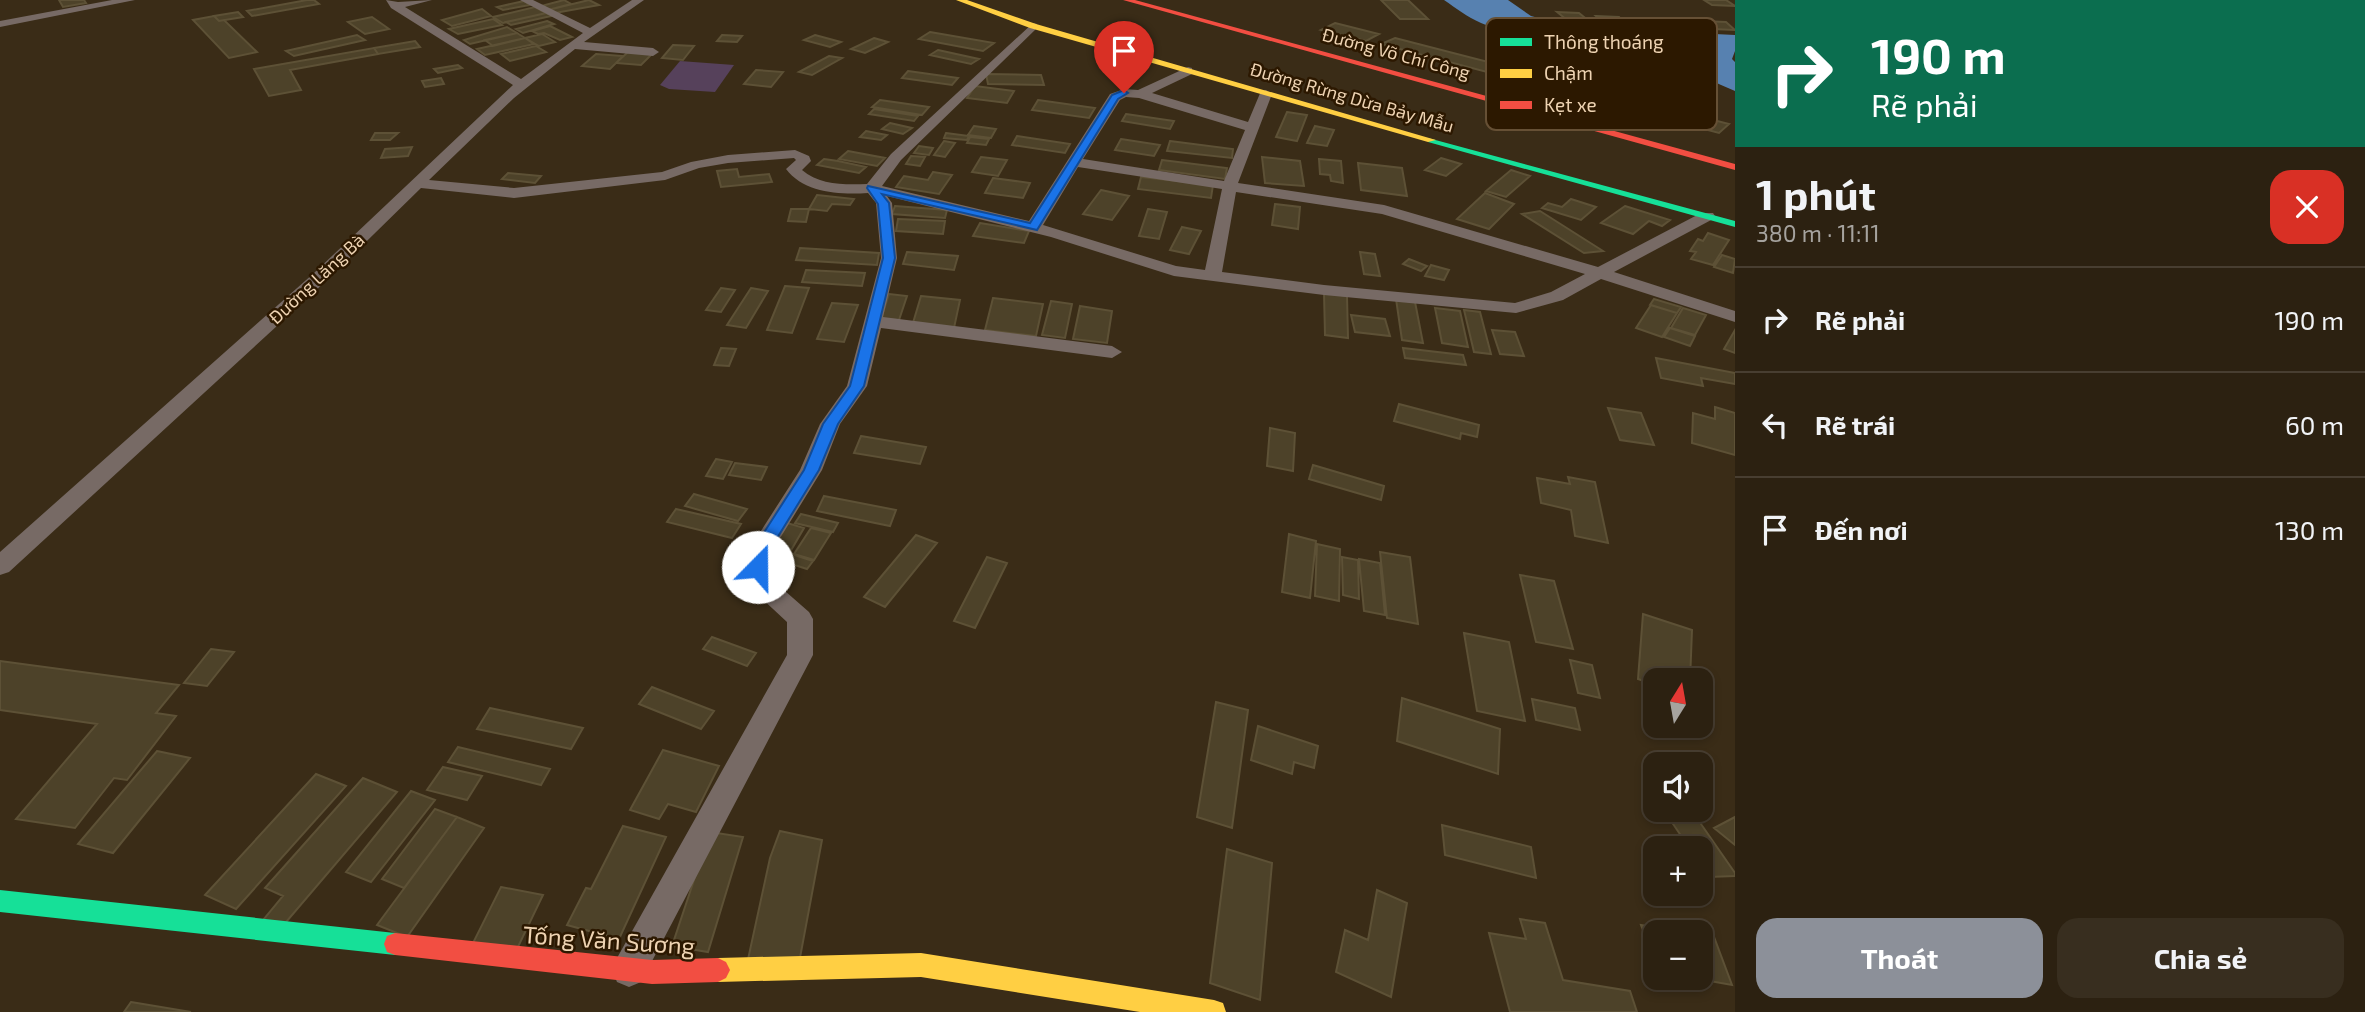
<!DOCTYPE html>
<html lang="vi">
<meta charset="utf-8">
<style>
:root{--surface:#2c2111;--page:#382e1f;--text:#f1f3f6;--muted:#a6a39f;--line:#483e31;--accent:#8c9099}
body{margin:0;font-family:"Exo 2",sans-serif;background:var(--page);color:var(--text);height:100vh;display:flex;flex-direction:column;font-size:26px;white-space:nowrap}
*{box-sizing:border-box;margin:0}
p{font-size:23px;color:var(--muted)}
.icon{flex:none;width:38px;height:38px;fill:none;stroke:currentColor;stroke-width:2;stroke-linecap:round;stroke-linejoin:round}
.map{position:relative;flex:1;overflow:hidden}
.panel{display:flex;flex-direction:column;background:var(--surface);width:630px}
.panel>*{flex:none}
.hud{background:#0b6e4f;color:#fff;overflow:hidden}
.needle{width:46px;rotate:11deg}
.fabs{position:absolute;left:1643px;top:668px;display:grid;gap:14px}
.fabs a{display:grid;place-items:center;width:70px;height:70px;border-radius:14px;background:var(--surface);box-shadow:0 4px 10px #0003,0 0 0 2px var(--line);font-size:35px}
.pin{position:absolute;display:grid;place-items:center;width:60px;height:60px;color:#fff;margin:-72px -30px;border-radius:50% 50% 50% 0;rotate:-45deg;box-shadow:0 0 7px #0007}
.pin .icon{rotate:45deg}
.me{position:absolute;width:77px;margin:-38px;rotate:22deg;stroke-linejoin:round;filter:drop-shadow(0 0 5px #0008)}
.turn{display:flex;align-items:center;gap:24px;height:147px;padding:0 21px;font-size:32px}
.turn .icon{width:91px;height:91px;stroke-width:2.5}
.turn b{display:block;font-size:49px;line-height:60px}
.round{display:grid;place-items:center;flex:none;width:74px;height:74px;border-radius:21px;background:var(--page)}
.overview{display:flex;align-items:center;justify-content:space-between;height:119px;padding:0 21px}
h1{font-size:42px;font-weight:700;line-height:52px}
.action{display:flex;gap:14px;margin-top:auto;padding:14px 21px}
.action a{flex:1;height:80px;border-radius:21px;background:var(--accent);color:#fff;font-size:28px;font-weight:700;line-height:80px;text-align:center}
.action a+a{background:var(--page);color:var(--text)}
ul{padding:0;list-style:none}
li{display:flex;align-items:center;gap:21px;height:105px;padding:0 21px;border-top:2px solid var(--line)}
li div{flex:1}
li b{display:block;font-size:26px}
li em{font-style:normal}
main{display:flex;flex:1;min-height:0}
.map>svg:first-child{display:block}
</style>
<main>
<div class="map">
<svg width="1735" height="1012" viewBox="0 0 1735 1012">
<rect width="100%" height="100%" fill="#3a2c17"/>
<path fill="#56415b" d="M680,61L734,65L715,92L669,89L660,85Z"/>
<path fill="#5781b0" d="M1444,0H1508L1531,16L1572,27L1735,35V51L1732,59L1735,62V91C1696,75 1661,54 1620,44C1578,34 1520,39 1481,23C1467,17 1456,8 1444,0Z"/>
<path fill="#4d4229" stroke="#5d5136" stroke-width="2" d="M59,0H84L86,3L63,7Z
M307,0H314L319,4L252,16L247,11Z
M564,0L571,4L548,10L541,6Z
M589,0L599,5L555,13L548,10Z
M1381,0H1408L1428,19H1400Z
M1704,0H1726L1735,6L1712,5Z
M524,1L530,5L503,10L497,7Z
M535,7L546,13L503,23L493,17Z
M482,9L491,16L452,26L442,20Z
M238,12L243,17L219,21L214,16Z
M1557,12L1579,13L1589,21L1567,20Z
M546,13L551,16L511,25L506,22Z
M214,16L219,21L224,20L257,52L229,58L193,20Z
M1596,16L1619,17L1629,27L1607,26Z
M372,17L389,29L365,34L348,22Z
M493,19L502,25L458,34L449,29Z
M547,21L554,24L523,33L516,29Z
M1701,21L1726,22L1735,30L1712,29Z
M1335,23L1379,34L1366,41L1321,30Z
M550,26L572,37L560,40L544,33L538,34L532,31Z
M507,27L517,33L470,44L464,40Z
M930,32L994,43L983,51L919,39Z
M517,33L525,38L493,46L485,40Z
M542,34L555,42L539,46L525,38Z
M357,35L365,40L294,56L286,51Z
M722,35L742,36L737,42L717,41Z
M815,35L841,42L830,47L804,40Z
M525,38L534,44L485,55L477,49Z
M874,38L888,42L865,53L851,49Z
M1395,38L1729,124L1719,133L1381,44Z
M415,41L420,47L378,54L374,48Z
M673,45L694,46L683,60L662,58Z
M536,46L546,52L510,61L501,54Z
M374,48L378,54L290,70L301,90L269,96L254,69Z
M938,50L979,59L971,64L930,55Z
M628,52L652,54L641,65L616,63Z
M596,54L623,56L610,69L582,66Z
M829,56L842,58L812,75L799,72Z
M458,65L462,68L438,73L434,69Z
M756,70L783,72L771,87L744,84Z
M908,71L958,78L952,85L902,78Z
M986,74L1041,75L1044,85L988,84Z
M441,78L444,84L425,87L422,81Z
M975,86L1014,91L1007,103L967,98Z
M880,100L929,107L922,115L872,107Z
M1038,100L1095,108L1089,118L1032,110Z
M874,109L918,116L914,121L869,114Z
M1287,112L1307,115L1297,141L1276,137Z
M1126,114L1174,121L1170,129L1122,121Z
M890,123L912,128L903,134L882,129Z
M974,126L996,129L991,138L968,135Z
M1315,126L1334,130L1327,146L1307,143Z
M866,131L887,135L881,140L860,137Z
M375,133H398L390,140H371Z
M946,133L969,136L967,140L944,138Z
M1017,136L1070,144L1065,153L1012,145Z
M970,137L989,139L986,145L967,143Z
M1121,139L1160,145L1154,156L1115,150Z
M944,141L955,143L945,157L934,155Z
M1170,141L1233,149L1232,158L1167,151Z
M919,146L933,148L929,155L914,153Z
M412,147L408,156L381,158L385,149Z
M848,151L885,158L877,166L839,159Z
M911,156L925,157L920,166L906,164Z
M981,157L1007,160L998,176L972,172Z
M1262,157L1300,161L1304,186L1265,183Z
M1441,158L1461,164L1446,176L1425,170Z
M824,159L838,161L866,167L859,173L817,165Z
M1319,159L1341,161L1343,183L1331,181L1330,175L1320,174Z
M1162,160L1227,168L1225,179L1159,170Z
M1358,163L1402,168L1407,196L1361,190Z
M737,169L739,177L769,174L772,182L721,187L717,171Z
M1511,170L1530,176L1506,197L1486,191Z
M933,172L952,175L939,194L896,187L904,176L928,180Z
M508,173L541,176L535,183L502,179Z
M1141,177L1213,185L1211,198L1138,189Z
M993,178L1030,183L1023,198L985,193Z
M1101,190L1129,196L1112,220L1083,214Z
M1485,193L1514,204L1489,229L1457,219Z
M817,195L854,199L850,205L832,204L827,211L809,209Z
M1571,199L1596,207L1581,220L1542,208L1548,203L1562,207Z
M1275,204L1300,207L1298,229L1272,225Z
M895,206L947,210L945,218L892,214Z
M1625,206L1670,220L1662,226L1649,221L1633,234L1601,223Z
M791,209H809L806,222L788,221Z
M1148,209L1167,212L1159,239L1139,236Z
M1540,211L1603,251L1584,253L1522,214Z
M898,219L945,221L943,234L896,231Z
M980,223L1029,231L1024,243L973,236Z
M1182,227L1201,231L1189,254L1170,250Z
M1708,233L1729,240L1713,265L1691,259L1696,252L1690,251L1698,239L1703,241Z
M800,248L879,253L877,265L796,260Z
M907,252L958,256L954,270L903,264Z
M1360,252L1375,254L1380,276L1364,274Z
M1722,255L1735,259L1733,273L1714,267Z
M1409,259L1427,266L1421,271L1403,264Z
M1431,265L1449,270L1444,280L1425,276Z
M806,270L865,273L862,286L802,282Z
M785,286L809,288L792,333L767,330Z
M721,288L735,290L721,312L706,310Z
M751,288L768,291L746,328L727,325Z
M1324,293L1347,296L1348,338L1325,335Z
M889,294L907,296L899,320L881,319Z
M921,296L960,300L954,328L913,323Z
M993,298L1043,304L1036,336L985,330Z
M1396,299L1415,302L1423,343L1402,340Z
M1654,299L1681,307L1677,313L1650,305Z
M1051,301L1072,304L1065,338L1042,335Z
M832,303L858,305L844,342L817,339Z
M1651,305L1677,313L1662,337L1636,328Z
M1080,306L1112,311L1107,343L1073,339Z
M1435,308L1460,311L1468,347L1442,343Z
M1683,308L1706,315L1695,335L1671,328Z
M1464,310L1480,312L1491,354L1474,352Z
M1351,315L1385,319L1390,336L1355,332Z
M1670,328L1695,336L1690,346L1664,337Z
M1492,330L1515,332L1524,356L1500,354Z
M1735,330V353L1724,349Z
M721,348L736,349L729,366L714,365Z
M1403,348L1463,355L1466,365L1405,358Z
M1656,358L1735,373V384L1701,378L1703,386L1661,378Z
M1399,404L1479,425L1477,437L1461,433L1460,439L1394,421Z
M1715,407L1735,413V455L1692,443L1693,413L1715,419Z
M1608,408L1641,413L1654,445L1620,440Z
M1270,428L1295,433L1293,471L1267,466Z
M861,436L926,447L920,464L854,453Z
M716,459L732,462L723,479L706,476Z
M735,463L767,467L761,480L729,475Z
M1313,465L1384,486L1381,500L1309,479Z
M1568,477L1595,482L1608,543L1575,536L1571,510L1541,503L1537,478L1570,484Z
M694,494L747,509L738,521L685,506Z
M824,496L896,510L890,526L817,511Z
M676,509L741,524L732,538L667,522Z
M801,514L838,523L833,532L795,523Z
M787,523L804,528L790,552L772,548Z
M811,528L831,533L814,560L794,554Z
M1289,534L1316,541L1310,598L1282,592Z
M916,535L937,543L885,607L864,597Z
M1317,544L1340,549L1339,601L1315,596Z
M785,552L813,561L807,569L779,560Z
M1380,552L1410,557L1418,624L1387,618Z
M987,557L1007,563L975,628L954,621Z
M1342,557L1358,560L1359,599L1343,595Z
M1359,559L1380,563L1385,615L1364,611Z
M1520,575L1554,581L1573,649L1536,642Z
M1643,614L1692,630L1690,681H1656V685L1638,679Z
M1464,633L1509,642L1525,721L1477,711Z
M712,637L756,653L747,666L703,649Z
M211,649L234,652L207,686L184,683Z
M1570,660L1592,665L1600,698L1578,693Z
M0,661L179,685L156,713L176,716L127,780L114,778L75,828L16,819L97,724L0,710Z
M652,687L714,711L701,729L639,704Z
M1402,698L1500,729L1498,774L1397,741Z
M1532,699L1575,708L1580,730L1536,720Z
M1216,702L1248,710L1232,828L1197,817Z
M490,708L583,728L571,749L477,729Z
M1258,726L1318,746L1314,768L1294,762L1292,774L1251,760Z
M458,747L550,769L541,785L448,762Z
M663,750L719,766L696,812L668,804L659,819L630,810Z
M157,751L190,758L113,853L78,844Z
M443,767L482,776L467,800L427,790Z
M316,774L346,786L236,909L205,895Z
M363,778L397,792L281,928L263,920L283,896L265,888Z
M411,791L435,800L371,882L346,872Z
M435,809L457,817L404,888L382,879Z
M1694,814L1735,873V876L1709,877L1701,865V849H1690L1667,815Z
M457,817L484,828L407,937L377,925Z
M1735,817V845L1714,828Z
M1442,825L1531,847L1536,878L1445,855Z
M623,826L666,837L619,939L567,925L586,888L591,889Z
M780,831L822,840L799,963L747,964L770,858Z
M710,832L743,837L708,952L672,946Z
M1227,849L1272,863L1260,1000L1210,983Z
M501,887L543,895L515,953L473,943Z
M1377,890L1407,903L1391,997L1336,972L1345,930L1368,940Z
M1520,919L1545,923L1563,980L1630,991L1637,1012H1510L1489,933L1526,939Z
M1641,925L1687,933H1656V964Z
M1701,935L1714,937L1732,985L1693,978H1701Z
M131,1002L191,1012H124Z"/>
<g fill="none" stroke-linecap="round" stroke-linejoin="round">
<path fill="#776a65" fill-rule="evenodd" d="M112,0H135L0,27V21Z
M386,0L398,2L432,0L405,7L521,79L583,33L520,0H533L590,28L632,0H644L584,42L653,48L659,52L653,56L575,49L514,98L429,180L514,188L662,172L691,162L728,155L795,150L809,156L811,161L802,170C819,185 845,185 867,184L891,154L1033,23L1037,24V28L901,160L882,186L1029,221L1110,94L1124,89L1138,90L1188,67L1192,68V74L1152,93L1248,122L1261,91L1266,90L1272,94L1238,183L1384,205L1598,267L1701,213H1713L1715,216L1713,219L1614,272L1735,311V322L1601,279L1563,300L1516,313L1324,295L1174,276L1051,237L887,196L892,203L897,258L883,317L1112,346L1122,352L1112,358L881,328L867,386L840,424L822,470L774,548L770,567L777,584L809,612L813,619V655L641,982L629,987L617,982L612,970L617,958L787,655V622L758,595L746,567L750,548L800,470L820,424L847,386L881,258L876,203L868,193C840,195 804,193 786,169L796,160L794,158L728,163L699,168L665,180L514,198L421,188L326,281L9,572L0,575V552L314,273L513,85L391,8ZM1126,97L1139,98L1245,130L1224,181L1083,159L1120,100ZM1078,167L1222,189L1205,270L1176,266L1043,225ZM1236,192L1382,214L1585,274L1551,292L1515,303L1324,285L1222,272Z"/>
<path fill="#16e098" fill-rule="evenodd" d="M1428,138L1735,221V227L1428,142Z
M0,890L395,933L403,936L406,944L403,952L395,955L0,912Z"/>
<path fill="#ffcf43" fill-rule="evenodd" d="M956,0H967L1036,24L1436,140L1428,142L1030,28Z
M921,953L1214,1000L1223,1003L1226,1012H1140L921,977L718,982L710,978L706,970L710,962L718,958Z"/>
<path fill="#f24e42" fill-rule="evenodd" d="M1123,0H1135L1735,164V170Z
M395,933L652,960L718,958L726,962L730,970L726,978L718,982L652,984L395,955L387,952L384,944L387,936Z"/>
</g>
<path fill="#1a73e8" stroke="#114b97" stroke-width="2" d="M1124,90L1128,93L1118,99L1037,230L882,194L889,203L895,258L864,386L838,424L819,470L771,548L764,571H752L749,567L754,548L804,470L823,424L850,386L883,258L878,204L867,188L868,186L1030,223L1112,95Z"/>
<g text-anchor="middle" stroke-width="5" stroke-linejoin="round" paint-order="stroke">
<g font-size="18" fill="#eed3b2" stroke="#2c1800">
<text transform="translate(1396 54) rotate(15)" y="6">Đường Võ Chí Công</text>
<text transform="translate(1352 98) rotate(16)" y="6">Đường Rừng Dừa Bảy Mẫu</text>
<text transform="translate(317 279) rotate(-43)" y="6">Đường Lăng Bà</text>
</g>
<g font-size="24" fill="#eed3b2" stroke="#2c1800">
<text transform="translate(609 941) rotate(4)" y="8">Tống Văn Sương</text>
</g>
</g>
<rect x="1486" y="18" width="231" height="112" rx="10" fill="#2c1800" stroke="#665035" stroke-width="2"/>
<rect x="1500" y="38" width="32" height="8" fill="#16e098"/>
<rect x="1500" y="69" width="32" height="9" fill="#ffcf43"/>
<rect x="1500" y="101" width="32" height="8" fill="#f24e42"/>
<g font-size="19" fill="#eed3b2">
<text x="1544" y="49">Thông thoáng</text>
<text x="1544" y="80">Chậm</text>
<text x="1544" y="112">Kẹt xe</text>
</g>
</svg>
<div class="fabs">
<a><svg class="needle" viewBox="-14 -14 28 28"><path d="M0-13l5 13h-10z" fill="#e53935"/><path d="M0 13l5-13h-10z" fill="#a6a39f"/></svg></a>
<a><svg class="icon" aria-label="sound" viewBox="0 0 24 24"><path d="M4 9h4l5-4v14l-5-4H4zM17 9q2 3 0 6"/></svg></a>
<a>+</a>
<a>−</a>
</div>
<div class="pin" style="left:1124px;top:93px;background:#d93025"><svg class="icon" aria-label="arrive" viewBox="0 0 24 24"><path d="M6 21V4h12l-3 4 3 4H6"/></svg></div>
<svg class="me" style="left:758px;top:567px" viewBox="-20 -20 40 40"><circle r="19" fill="#fff"/><path d="M0-13L10 11 0 6-10 11z" fill="#1a73e8"/></svg>
</div>
<section class="panel">
<div class="hud">
<div class="turn"><svg class="icon" aria-label="right" viewBox="0 0 24 24"><path d="M7 20v-9h11M14 6l5 5-5 5"/></svg><div><b>190 m</b>Rẽ phải</div></div>
</div>
<div class="overview"><div><h1>1 phút</h1><p>380 m · 11:11</p></div><a class="round" style="background:#d93025;color:#fff"><svg class="icon" aria-label="close" viewBox="0 0 24 24"><path d="M6 6l12 12M18 6L6 18"/></svg></a></div>
<ul>
<li><svg class="icon" aria-label="right" viewBox="0 0 24 24"><path d="M7 20v-9h11M14 6l5 5-5 5"/></svg><div><b>Rẽ phải</b></div><em>190 m</em></li>
<li><svg class="icon" aria-label="left" viewBox="0 0 24 24"><path d="M17 20v-9H6M10 6l-5 5 5 5"/></svg><div><b>Rẽ trái</b></div><em>60 m</em></li>
<li><svg class="icon" aria-label="arrive" viewBox="0 0 24 24"><path d="M6 21V4h12l-3 4 3 4H6"/></svg><div><b>Đến nơi</b></div><em>130 m</em></li>
</ul>
<div class="action"><a>Thoát</a><a>Chia sẻ</a></div>
</section>
</main>
